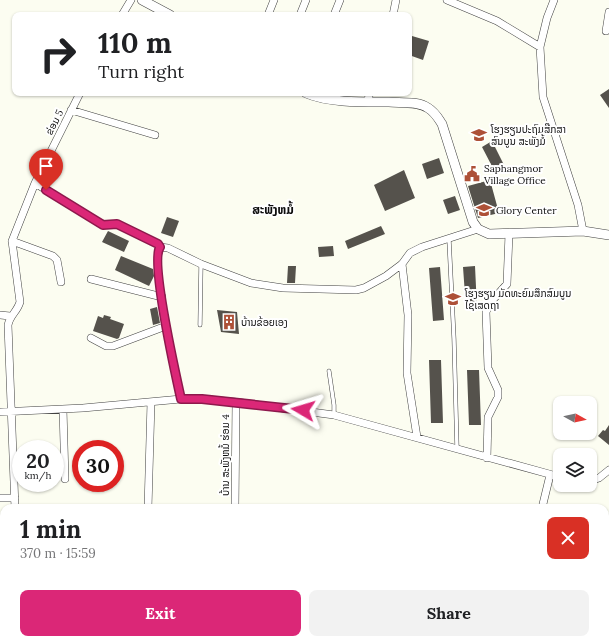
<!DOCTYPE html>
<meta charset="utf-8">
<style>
:root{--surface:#fff;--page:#f2f2f2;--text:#202124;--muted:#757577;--accent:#db2777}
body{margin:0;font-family:Lora,"Noto Sans Lao",serif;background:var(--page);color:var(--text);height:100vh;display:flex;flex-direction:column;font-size:15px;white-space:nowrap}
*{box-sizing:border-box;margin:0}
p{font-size:13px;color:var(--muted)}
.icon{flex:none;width:22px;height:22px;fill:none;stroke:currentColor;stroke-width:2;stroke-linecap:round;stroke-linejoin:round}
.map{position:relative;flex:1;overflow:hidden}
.drawer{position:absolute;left:0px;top:504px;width:609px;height:140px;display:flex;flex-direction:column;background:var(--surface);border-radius:12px 12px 0 0;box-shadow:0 1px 3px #0004}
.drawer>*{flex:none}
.guide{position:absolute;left:12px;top:12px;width:400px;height:84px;border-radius:8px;box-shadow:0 1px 3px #0004;background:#fff;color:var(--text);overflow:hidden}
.needle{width:26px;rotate:98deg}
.controls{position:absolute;left:553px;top:396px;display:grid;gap:8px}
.controls a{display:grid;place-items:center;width:44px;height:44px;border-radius:8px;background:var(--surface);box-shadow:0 1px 3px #0004;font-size:20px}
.speed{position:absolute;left:12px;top:440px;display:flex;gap:8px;font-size:20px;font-weight:700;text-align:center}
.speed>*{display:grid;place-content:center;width:52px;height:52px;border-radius:50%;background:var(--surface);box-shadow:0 1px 3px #0004;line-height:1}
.speed small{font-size:10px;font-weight:400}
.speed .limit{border:6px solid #d22;background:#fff;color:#111}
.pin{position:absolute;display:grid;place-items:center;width:34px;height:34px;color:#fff;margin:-41px -17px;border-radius:50% 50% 50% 0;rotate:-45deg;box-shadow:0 0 4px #0007}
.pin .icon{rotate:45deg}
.me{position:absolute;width:44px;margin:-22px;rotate:277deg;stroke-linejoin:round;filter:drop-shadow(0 0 3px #0008)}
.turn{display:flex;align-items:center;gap:14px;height:84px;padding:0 20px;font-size:18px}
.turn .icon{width:52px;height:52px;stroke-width:2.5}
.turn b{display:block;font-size:28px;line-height:34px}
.round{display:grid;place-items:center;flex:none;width:42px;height:42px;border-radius:8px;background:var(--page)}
.head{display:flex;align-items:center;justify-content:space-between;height:68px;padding:0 20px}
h1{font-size:24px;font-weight:800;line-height:30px}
.action{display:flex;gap:8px;margin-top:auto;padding:8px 20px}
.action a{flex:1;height:46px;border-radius:8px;background:var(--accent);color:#fff;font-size:16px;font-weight:800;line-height:46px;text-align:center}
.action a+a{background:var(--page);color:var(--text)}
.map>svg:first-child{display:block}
</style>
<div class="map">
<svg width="609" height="644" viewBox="0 0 609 644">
<rect width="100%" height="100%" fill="#fcfdf1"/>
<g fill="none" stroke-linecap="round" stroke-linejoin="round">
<path stroke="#bbceef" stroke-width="8" d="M0,544H4
M605,609L609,610"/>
</g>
<path fill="#55524c" d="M412,36L429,41L423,60L409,55Z
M609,89V108L600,95Z
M492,141L505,167L495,172L482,147Z
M439,158L444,173L427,179L422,164Z
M404,170L415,198L385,211L374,185Z
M490,180L499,213L478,218L468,186Z
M455,196L460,210L448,214L443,200Z
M167,217L179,221L173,237L161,233Z
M381,226L385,234L348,249L345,241Z
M108,231L129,241L124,252L102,242Z
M333,246L334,256L319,257L318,247Z
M121,256L153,269L154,276L149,286L115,270Z
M288,266H296L295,283H287Z
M475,266L477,308L466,309L463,267Z
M440,267L444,320L433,321L429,268Z
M157,307L160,323L153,325L150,309Z
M217,310L237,312L239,334L221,332Z
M104,315L111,317L110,319L124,324L119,338L117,339L93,331L98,316L103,318Z
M429,360H441L443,423H431Z
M467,370H479L481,425H469Z
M609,425V445L598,436L603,430L605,431Z"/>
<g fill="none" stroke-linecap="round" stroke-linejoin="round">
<defs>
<path id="service" d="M449,240L454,339L457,448
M200,325L201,264
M329,371L334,405V415
M313,640V644"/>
<path id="minor" d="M447,0L497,21L540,47
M554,0L547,18L540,47L543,97L578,205L583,231
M122,15L131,0
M268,15L274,0
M300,15L306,0
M334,15L340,0
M393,15L396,0
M606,31L609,12
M367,102L370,93
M71,110L155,135
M35,183L103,225L117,224L158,244L160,247
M12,241L53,256L57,260L61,282
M402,264L408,315L407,373L417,437
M91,279L162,297
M0,315L10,316
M91,338L106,346H113L166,326
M181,399C176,376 150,261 160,247L168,248L201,264L251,283L283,288L356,290L364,288L386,276L402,264L410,253L422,247L478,229
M63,409L65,479
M0,412L83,408L181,399H202L236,402L334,415L560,477
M487,458L488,417L498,397V390L488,368L486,312L490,303L507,284L509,234
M590,481L599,478L609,470
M0,498H15
M15,508L8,325C10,315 17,312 20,302L12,241L35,183L80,93
M148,508L151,402
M235,508L236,402
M542,508L550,475
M0,553H4
M605,577H609
M605,603L609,605
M605,618L609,619
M0,634H4
M13,644V640
M228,644L229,640
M509,644L510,640"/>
<path id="tertiary" d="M142,0L170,15
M306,93C329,103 364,102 389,102C401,103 418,101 428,108C435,112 438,118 442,124L473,222L478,229L489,234L583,231L609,235"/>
</defs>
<use href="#service" stroke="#414141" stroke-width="4.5"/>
<use href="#minor" stroke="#414141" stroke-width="8"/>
<use href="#tertiary" stroke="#414141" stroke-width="10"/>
<use href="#service" stroke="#fff" stroke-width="3.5"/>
<use href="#minor" stroke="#fff" stroke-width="7"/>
<use href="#tertiary" stroke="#fff" stroke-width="9"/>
</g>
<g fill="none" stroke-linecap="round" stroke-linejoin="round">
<defs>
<path id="route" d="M46,190L103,225L117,224L158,244L160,247C150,261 176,376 181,399H202L303,410"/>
</defs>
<use href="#route" stroke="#8e194d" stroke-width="10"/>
<use href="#route" stroke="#db2777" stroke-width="7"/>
</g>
<defs>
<symbol id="school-bare" viewBox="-9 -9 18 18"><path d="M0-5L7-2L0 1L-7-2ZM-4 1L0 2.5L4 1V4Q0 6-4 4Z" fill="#ad5037" stroke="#fff" stroke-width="2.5" paint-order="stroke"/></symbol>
<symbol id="civic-bare" viewBox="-9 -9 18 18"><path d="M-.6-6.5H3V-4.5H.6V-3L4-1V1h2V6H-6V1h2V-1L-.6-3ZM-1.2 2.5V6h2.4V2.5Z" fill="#ad5037" stroke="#fff" stroke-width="2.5" paint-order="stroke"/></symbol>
<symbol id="building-bare" viewBox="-9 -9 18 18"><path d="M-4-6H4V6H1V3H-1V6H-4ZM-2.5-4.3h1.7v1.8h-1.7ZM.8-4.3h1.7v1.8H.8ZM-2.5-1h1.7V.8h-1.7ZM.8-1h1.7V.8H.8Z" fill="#ad5037" stroke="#fff" stroke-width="2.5" paint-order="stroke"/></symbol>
</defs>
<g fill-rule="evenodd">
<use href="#school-bare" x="468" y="124" width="22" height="22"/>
<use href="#civic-bare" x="461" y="163" width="22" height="22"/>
<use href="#school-bare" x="473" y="199" width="22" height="22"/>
<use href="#school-bare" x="442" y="288" width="22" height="22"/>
<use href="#building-bare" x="218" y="311" width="22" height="22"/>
</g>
<g text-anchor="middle" stroke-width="4" stroke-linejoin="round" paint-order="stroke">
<g font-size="10" fill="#0e0e0e" stroke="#fff">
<text transform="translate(54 122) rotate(-63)" y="4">ຂ່ອມ 5</text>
<text transform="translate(225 455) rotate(-90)" y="4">ບ້ານ ສະພັງຫມໍ້ ຮ່ອມ 4</text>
</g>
<g font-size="10" fill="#0e0e0e" stroke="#fff" text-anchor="start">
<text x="491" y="133">ໂຮງຮຽນປະຖົມສືກສາ<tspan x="491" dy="12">ສົນບູນ ສະພັງມໍ້</tspan></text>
<text x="484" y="172">Saphangmor<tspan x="484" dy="12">Village Office</tspan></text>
<text x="496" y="214">Glory Center</text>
<text x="465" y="297">ໂຮງຮຽນ ມັດທະຍົມສຶກສົມບູນ<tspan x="465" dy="12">ໄຊເສດຖາ</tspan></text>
<text x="241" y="326">ບ້ານຂ້ອຍເອງ</text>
</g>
<g font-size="12" font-weight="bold" fill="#0e0e0e" stroke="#fff">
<text x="273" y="214">ສະພັງຫມໍ້</text>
</g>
</g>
</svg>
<div class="controls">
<a><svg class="needle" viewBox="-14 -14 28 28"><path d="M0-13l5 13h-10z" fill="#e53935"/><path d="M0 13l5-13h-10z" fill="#757577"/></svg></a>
<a><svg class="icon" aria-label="layers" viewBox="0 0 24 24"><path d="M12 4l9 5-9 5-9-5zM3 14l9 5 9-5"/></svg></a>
</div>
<div class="speed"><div>20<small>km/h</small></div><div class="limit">30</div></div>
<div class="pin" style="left:46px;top:190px;background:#d93025"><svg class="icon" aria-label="arrive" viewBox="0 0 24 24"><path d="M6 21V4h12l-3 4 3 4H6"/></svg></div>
<svg class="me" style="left:303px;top:410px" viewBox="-20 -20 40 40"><path d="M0-17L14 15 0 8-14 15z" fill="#db2777" stroke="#fff" stroke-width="4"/></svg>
<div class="guide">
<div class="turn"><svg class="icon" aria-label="right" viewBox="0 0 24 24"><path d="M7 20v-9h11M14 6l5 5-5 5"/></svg><div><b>110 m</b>Turn right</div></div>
</div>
<section class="drawer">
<div class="head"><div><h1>1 min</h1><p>370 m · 15:59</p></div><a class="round" style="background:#d93025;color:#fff"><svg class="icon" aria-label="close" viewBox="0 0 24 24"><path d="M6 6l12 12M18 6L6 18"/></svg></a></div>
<div class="action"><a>Exit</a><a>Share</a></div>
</section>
</div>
